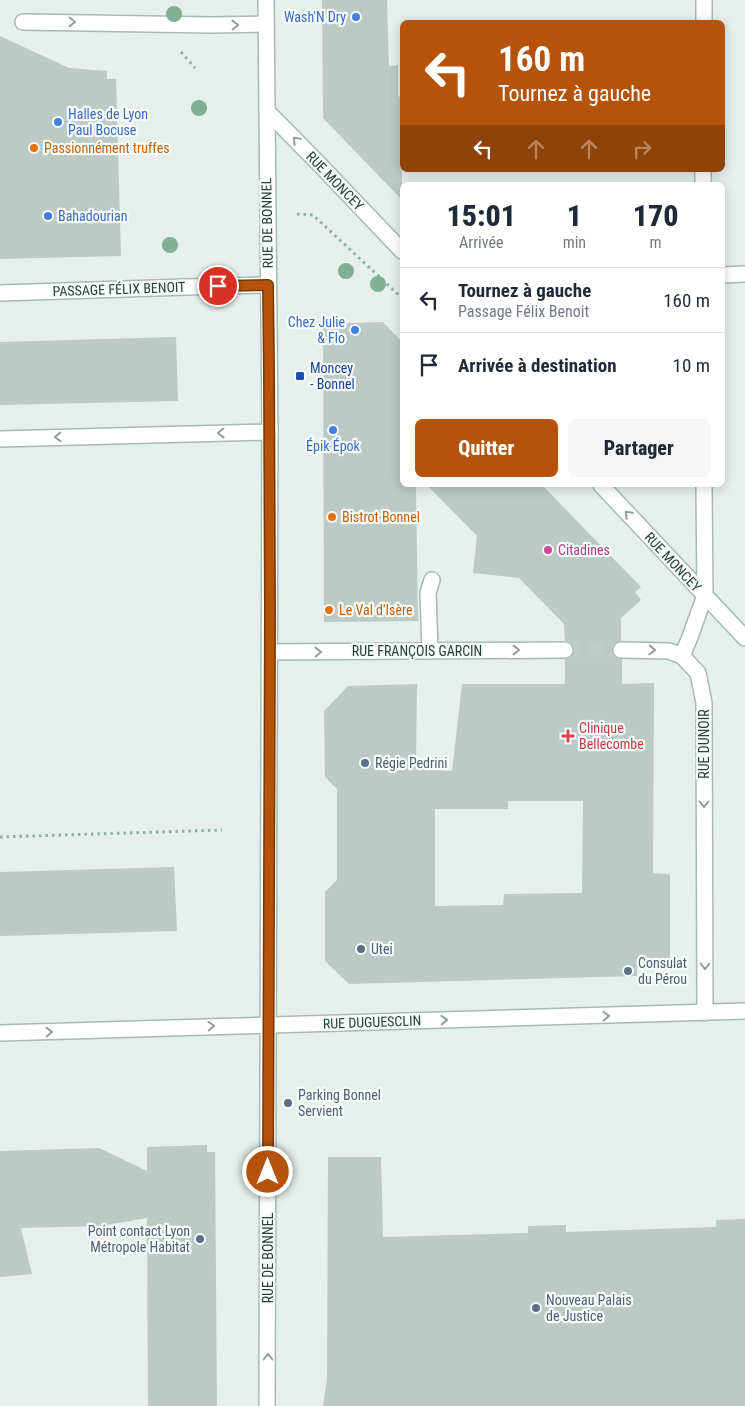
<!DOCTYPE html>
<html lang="fr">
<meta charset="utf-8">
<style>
:root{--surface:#fff;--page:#f6f6f7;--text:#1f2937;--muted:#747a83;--line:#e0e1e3;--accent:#b45309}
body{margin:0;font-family:"Roboto Condensed",sans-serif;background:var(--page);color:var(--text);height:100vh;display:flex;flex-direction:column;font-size:19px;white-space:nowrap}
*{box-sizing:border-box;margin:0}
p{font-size:16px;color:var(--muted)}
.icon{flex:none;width:28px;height:28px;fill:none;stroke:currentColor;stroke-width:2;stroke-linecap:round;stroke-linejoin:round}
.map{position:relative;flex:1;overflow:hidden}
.side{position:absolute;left:400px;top:182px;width:325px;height:305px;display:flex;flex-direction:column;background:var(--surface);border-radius:8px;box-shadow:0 2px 12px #0003}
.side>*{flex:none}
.guide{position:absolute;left:400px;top:20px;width:325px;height:152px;border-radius:8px;box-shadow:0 2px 12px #0003;background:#b45309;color:#fff;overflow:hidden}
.pin{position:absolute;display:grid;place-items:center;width:42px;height:42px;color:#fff;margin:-21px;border:2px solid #fff;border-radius:50%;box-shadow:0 1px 5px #0007}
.me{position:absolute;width:55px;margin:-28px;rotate:0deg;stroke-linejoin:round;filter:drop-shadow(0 0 4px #0008)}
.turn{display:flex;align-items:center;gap:18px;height:105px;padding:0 15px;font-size:22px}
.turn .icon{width:65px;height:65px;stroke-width:2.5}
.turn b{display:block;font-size:35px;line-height:42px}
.lanes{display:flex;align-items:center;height:48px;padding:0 15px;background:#0003;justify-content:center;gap:25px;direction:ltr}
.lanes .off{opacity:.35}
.eta{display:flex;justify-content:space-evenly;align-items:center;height:85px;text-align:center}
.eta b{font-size:30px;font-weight:800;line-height:35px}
.primary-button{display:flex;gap:10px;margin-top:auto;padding:10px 15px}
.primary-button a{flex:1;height:58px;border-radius:8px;background:var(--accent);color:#fff;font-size:20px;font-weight:800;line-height:58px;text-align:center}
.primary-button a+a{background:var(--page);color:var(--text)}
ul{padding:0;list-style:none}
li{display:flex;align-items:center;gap:15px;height:65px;padding:0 15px;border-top:1px solid var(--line)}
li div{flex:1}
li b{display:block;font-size:19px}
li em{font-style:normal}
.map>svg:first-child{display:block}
</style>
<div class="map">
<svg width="745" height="1406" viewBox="0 0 745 1406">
<rect width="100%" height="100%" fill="#e6efeb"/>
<path fill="#bbcac4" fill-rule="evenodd" d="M322,0H387L389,66L398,65V95L402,100V200L323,118Z
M0,36L69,68L107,71V79H116L121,256L0,259Z
M383,322L402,342V485H416L418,621L324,622L323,324Z
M176,337L178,401L0,405V342Z
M427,485H542L641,587L635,592L641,600L621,618V641L617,642L613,645L612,650L613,655L616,658L622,659V684L654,683L653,873L670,874V967H637V976L349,984L325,961V892L337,880V789L325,777L324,711L348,686L417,684L416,768L452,771L462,684H565V659L570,658L573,654L574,650L573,645L569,642L565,641L564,624L519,578L473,573L477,536ZM508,801H583L582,893L504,894L503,905L435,906V809H508Z
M174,867L177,931L0,936V872Z
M207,1145V1152H215L217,1406H148L147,1218L101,1226L21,1228L32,1274L0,1277V1151L99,1148L147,1171V1147Z
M328,1157H381L383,1237L528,1233V1226L566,1225V1232L716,1227V1220L745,1219V1406H323L327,1379Z"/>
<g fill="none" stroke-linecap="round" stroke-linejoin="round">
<path stroke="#bfccc8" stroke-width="15" stroke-dasharray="15 8" stroke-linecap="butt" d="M565,650H621"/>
<defs>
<path id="service" d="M23,22L212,25L265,24
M218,286L268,285
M0,439L270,432
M430,650L428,593L432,580"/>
<path id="pedestrian" d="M0,293L218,286
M601,485L745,638
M682,656L690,637L705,595L704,485"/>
<path id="minor" d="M704,22V0
M267,111L323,168L402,251
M703,185V170
M722,275L745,274
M621,650L669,651L682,656L698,673L704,703L705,1013
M270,652L565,650
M0,1033L745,1011"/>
<path id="secondary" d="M266,0L270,432L267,1406"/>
</defs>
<use href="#service" stroke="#a8b8b2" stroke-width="18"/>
<use href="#pedestrian" stroke="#a8b8b2" stroke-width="18"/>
<use href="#minor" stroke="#a8b8b2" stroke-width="18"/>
<use href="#secondary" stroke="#a4bbb3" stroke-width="18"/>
<path stroke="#86b3a5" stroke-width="3" stroke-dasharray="2.5 4" stroke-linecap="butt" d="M181,52L195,68
M297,214L313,215L402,298
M0,837L222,830"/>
<use href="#service" stroke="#fff" stroke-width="15"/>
<use href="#pedestrian" stroke="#fff" stroke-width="15"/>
<use href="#minor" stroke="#fff" stroke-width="15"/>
<use href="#secondary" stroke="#fff" stroke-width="15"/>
</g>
<g fill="#80af93">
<circle cx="174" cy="14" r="8"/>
<circle cx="199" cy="108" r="8"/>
<circle cx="170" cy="245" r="8"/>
<circle cx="346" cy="271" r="8"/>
<circle cx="378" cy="284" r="8"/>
</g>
<defs><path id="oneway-chevron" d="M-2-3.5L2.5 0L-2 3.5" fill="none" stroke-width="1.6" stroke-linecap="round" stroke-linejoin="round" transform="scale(1.25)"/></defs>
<g stroke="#92a09c">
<use href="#oneway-chevron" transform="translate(72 22) rotate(1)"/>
<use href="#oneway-chevron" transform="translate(235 25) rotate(-1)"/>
<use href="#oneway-chevron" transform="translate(296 140) rotate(-135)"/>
<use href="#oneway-chevron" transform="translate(221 433) rotate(179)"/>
<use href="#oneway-chevron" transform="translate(58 437) rotate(178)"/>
<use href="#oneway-chevron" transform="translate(628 514) rotate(-133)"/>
<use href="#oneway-chevron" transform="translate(516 650)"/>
<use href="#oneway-chevron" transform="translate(652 650) rotate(2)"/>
<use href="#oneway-chevron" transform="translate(318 652) rotate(-1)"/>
<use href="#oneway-chevron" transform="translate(704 804) rotate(90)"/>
<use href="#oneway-chevron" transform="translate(705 966) rotate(90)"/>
<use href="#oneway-chevron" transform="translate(606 1016) rotate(-2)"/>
<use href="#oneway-chevron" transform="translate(444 1020) rotate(-2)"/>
<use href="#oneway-chevron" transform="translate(211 1026) rotate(-2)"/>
<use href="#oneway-chevron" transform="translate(49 1032) rotate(-2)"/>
<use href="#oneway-chevron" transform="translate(268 1357) rotate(-90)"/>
</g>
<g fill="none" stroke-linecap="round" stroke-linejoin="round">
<defs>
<path id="route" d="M218,286L268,285L269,370L270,612L268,1172"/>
</defs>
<use href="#route" stroke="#753606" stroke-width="12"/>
<use href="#route" stroke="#b45309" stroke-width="9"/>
</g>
<g fill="#3f7fe0" stroke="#f7fbf9" stroke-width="2">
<circle cx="356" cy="17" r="5"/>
<circle cx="58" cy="122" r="5"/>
<circle cx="48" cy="216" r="5"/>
<circle cx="355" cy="330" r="5"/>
<circle cx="333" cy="430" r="5"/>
</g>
<g fill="#e8710a" stroke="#f7fbf9" stroke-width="2">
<circle cx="34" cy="148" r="5"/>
<circle cx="332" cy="517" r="5"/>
<circle cx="329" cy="610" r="5"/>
</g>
<rect fill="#1a4fb4" stroke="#f7fbf9" stroke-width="2" x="295" y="371" width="10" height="10" rx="2.5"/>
<circle fill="#d1479c" stroke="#f7fbf9" stroke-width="2" cx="548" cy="550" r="5"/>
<path fill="#e0444e" stroke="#f7fbf9" stroke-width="2" d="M565.5 728.5h5v5h5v5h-5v5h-5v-5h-5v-5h5z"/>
<g fill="#5c6f8a" stroke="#f7fbf9" stroke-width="2">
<circle cx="365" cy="763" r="5"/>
<circle cx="361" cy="949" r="5"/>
<circle cx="628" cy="971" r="5"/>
<circle cx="288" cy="1103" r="5"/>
<circle cx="200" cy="1239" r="5"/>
<circle cx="536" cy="1308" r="5"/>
</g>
<g text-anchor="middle" stroke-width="4.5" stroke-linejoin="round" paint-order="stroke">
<g font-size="14" fill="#366cbe" stroke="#f7fbf9" text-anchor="end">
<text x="346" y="22">Wash'N Dry</text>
<text x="68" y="119" text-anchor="start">Halles de Lyon<tspan x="68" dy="16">Paul Bocuse</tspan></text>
<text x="58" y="221" text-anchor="start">Bahadourian</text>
<text x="345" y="327">Chez Julie<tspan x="345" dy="16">&amp; Flo</tspan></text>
<text x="333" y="451" text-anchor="middle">Épik Épok</text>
</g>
<g font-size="14" fill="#c56008" stroke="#f7fbf9" text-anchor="start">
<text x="44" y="153">Passionnément truffes</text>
<text x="342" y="522">Bistrot Bonnel</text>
<text x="339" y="615">Le Val d'Isère</text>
</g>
<g font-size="14" fill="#24423a" stroke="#f7fbf9">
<text transform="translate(335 181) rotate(46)" y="5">RUE MONCEY</text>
<text transform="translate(267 223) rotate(-91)" y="5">RUE DE BONNEL</text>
<text transform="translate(119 289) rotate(-2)" y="5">PASSAGE FÉLIX BENOIT</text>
<text transform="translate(673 562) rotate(47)" y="5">RUE MONCEY</text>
<text x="417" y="656">RUE FRANÇOIS GARCIN</text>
<text transform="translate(704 744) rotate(-90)" y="5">RUE DUNOIR</text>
<text transform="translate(372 1022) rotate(-2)" y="5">RUE DUGUESCLIN</text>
<text transform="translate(268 1258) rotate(-90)" y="5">RUE DE BONNEL</text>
</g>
<g font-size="14" fill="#164399" stroke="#f7fbf9" text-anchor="start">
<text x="310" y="373">Moncey<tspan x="310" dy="16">- Bonnel</tspan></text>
</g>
<g font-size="14" fill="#b23c85" stroke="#f7fbf9" text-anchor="start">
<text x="558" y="555">Citadines</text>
</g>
<g font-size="14" fill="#be3a42" stroke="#f7fbf9" text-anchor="start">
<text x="579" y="733">Clinique<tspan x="579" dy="16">Bellecombe</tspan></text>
</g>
<g font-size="14" fill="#4e5e75" stroke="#f7fbf9" text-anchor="start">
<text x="375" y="768">Régie Pedrini</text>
<text x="371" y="954">Utei</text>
<text x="638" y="968">Consulat<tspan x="638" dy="16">du Pérou</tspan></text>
<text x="298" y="1100">Parking Bonnel<tspan x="298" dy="16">Servient</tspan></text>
<text x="190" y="1236" text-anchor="end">Point contact Lyon<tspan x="190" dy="16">Métropole Habitat</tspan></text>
<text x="546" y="1305">Nouveau Palais<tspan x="546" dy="16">de Justice</tspan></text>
</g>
</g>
</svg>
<div class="pin" style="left:218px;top:286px;background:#d93025"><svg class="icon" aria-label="arrive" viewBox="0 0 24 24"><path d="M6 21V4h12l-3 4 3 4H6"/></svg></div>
<svg class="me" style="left:268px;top:1172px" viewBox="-20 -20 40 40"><circle r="17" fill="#b45309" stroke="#fff" stroke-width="3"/><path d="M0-11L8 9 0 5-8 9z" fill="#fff"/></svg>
<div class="guide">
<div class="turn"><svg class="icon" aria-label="left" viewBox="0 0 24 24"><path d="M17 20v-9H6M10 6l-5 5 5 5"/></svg><div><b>160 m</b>Tournez à gauche</div></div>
<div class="lanes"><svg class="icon" aria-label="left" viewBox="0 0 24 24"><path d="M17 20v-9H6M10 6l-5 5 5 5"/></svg><svg class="icon off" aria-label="ahead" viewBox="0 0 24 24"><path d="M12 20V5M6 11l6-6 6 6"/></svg><svg class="icon off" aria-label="ahead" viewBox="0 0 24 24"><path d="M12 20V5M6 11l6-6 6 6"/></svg><svg class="icon off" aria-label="right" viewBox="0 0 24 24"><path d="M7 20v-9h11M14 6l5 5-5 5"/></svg></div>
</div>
<section class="side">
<div class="eta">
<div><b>15:01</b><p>Arrivée</p></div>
<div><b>1</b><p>min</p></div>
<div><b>170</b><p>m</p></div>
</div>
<ul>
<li><svg class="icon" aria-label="left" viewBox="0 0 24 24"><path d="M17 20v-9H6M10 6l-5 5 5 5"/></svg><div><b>Tournez à gauche</b><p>Passage Félix Benoit</p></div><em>160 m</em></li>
<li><svg class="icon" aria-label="arrive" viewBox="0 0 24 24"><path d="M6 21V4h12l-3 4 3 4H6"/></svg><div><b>Arrivée à destination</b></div><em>10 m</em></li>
</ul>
<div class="primary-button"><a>Quitter</a><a>Partager</a></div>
</section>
</div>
